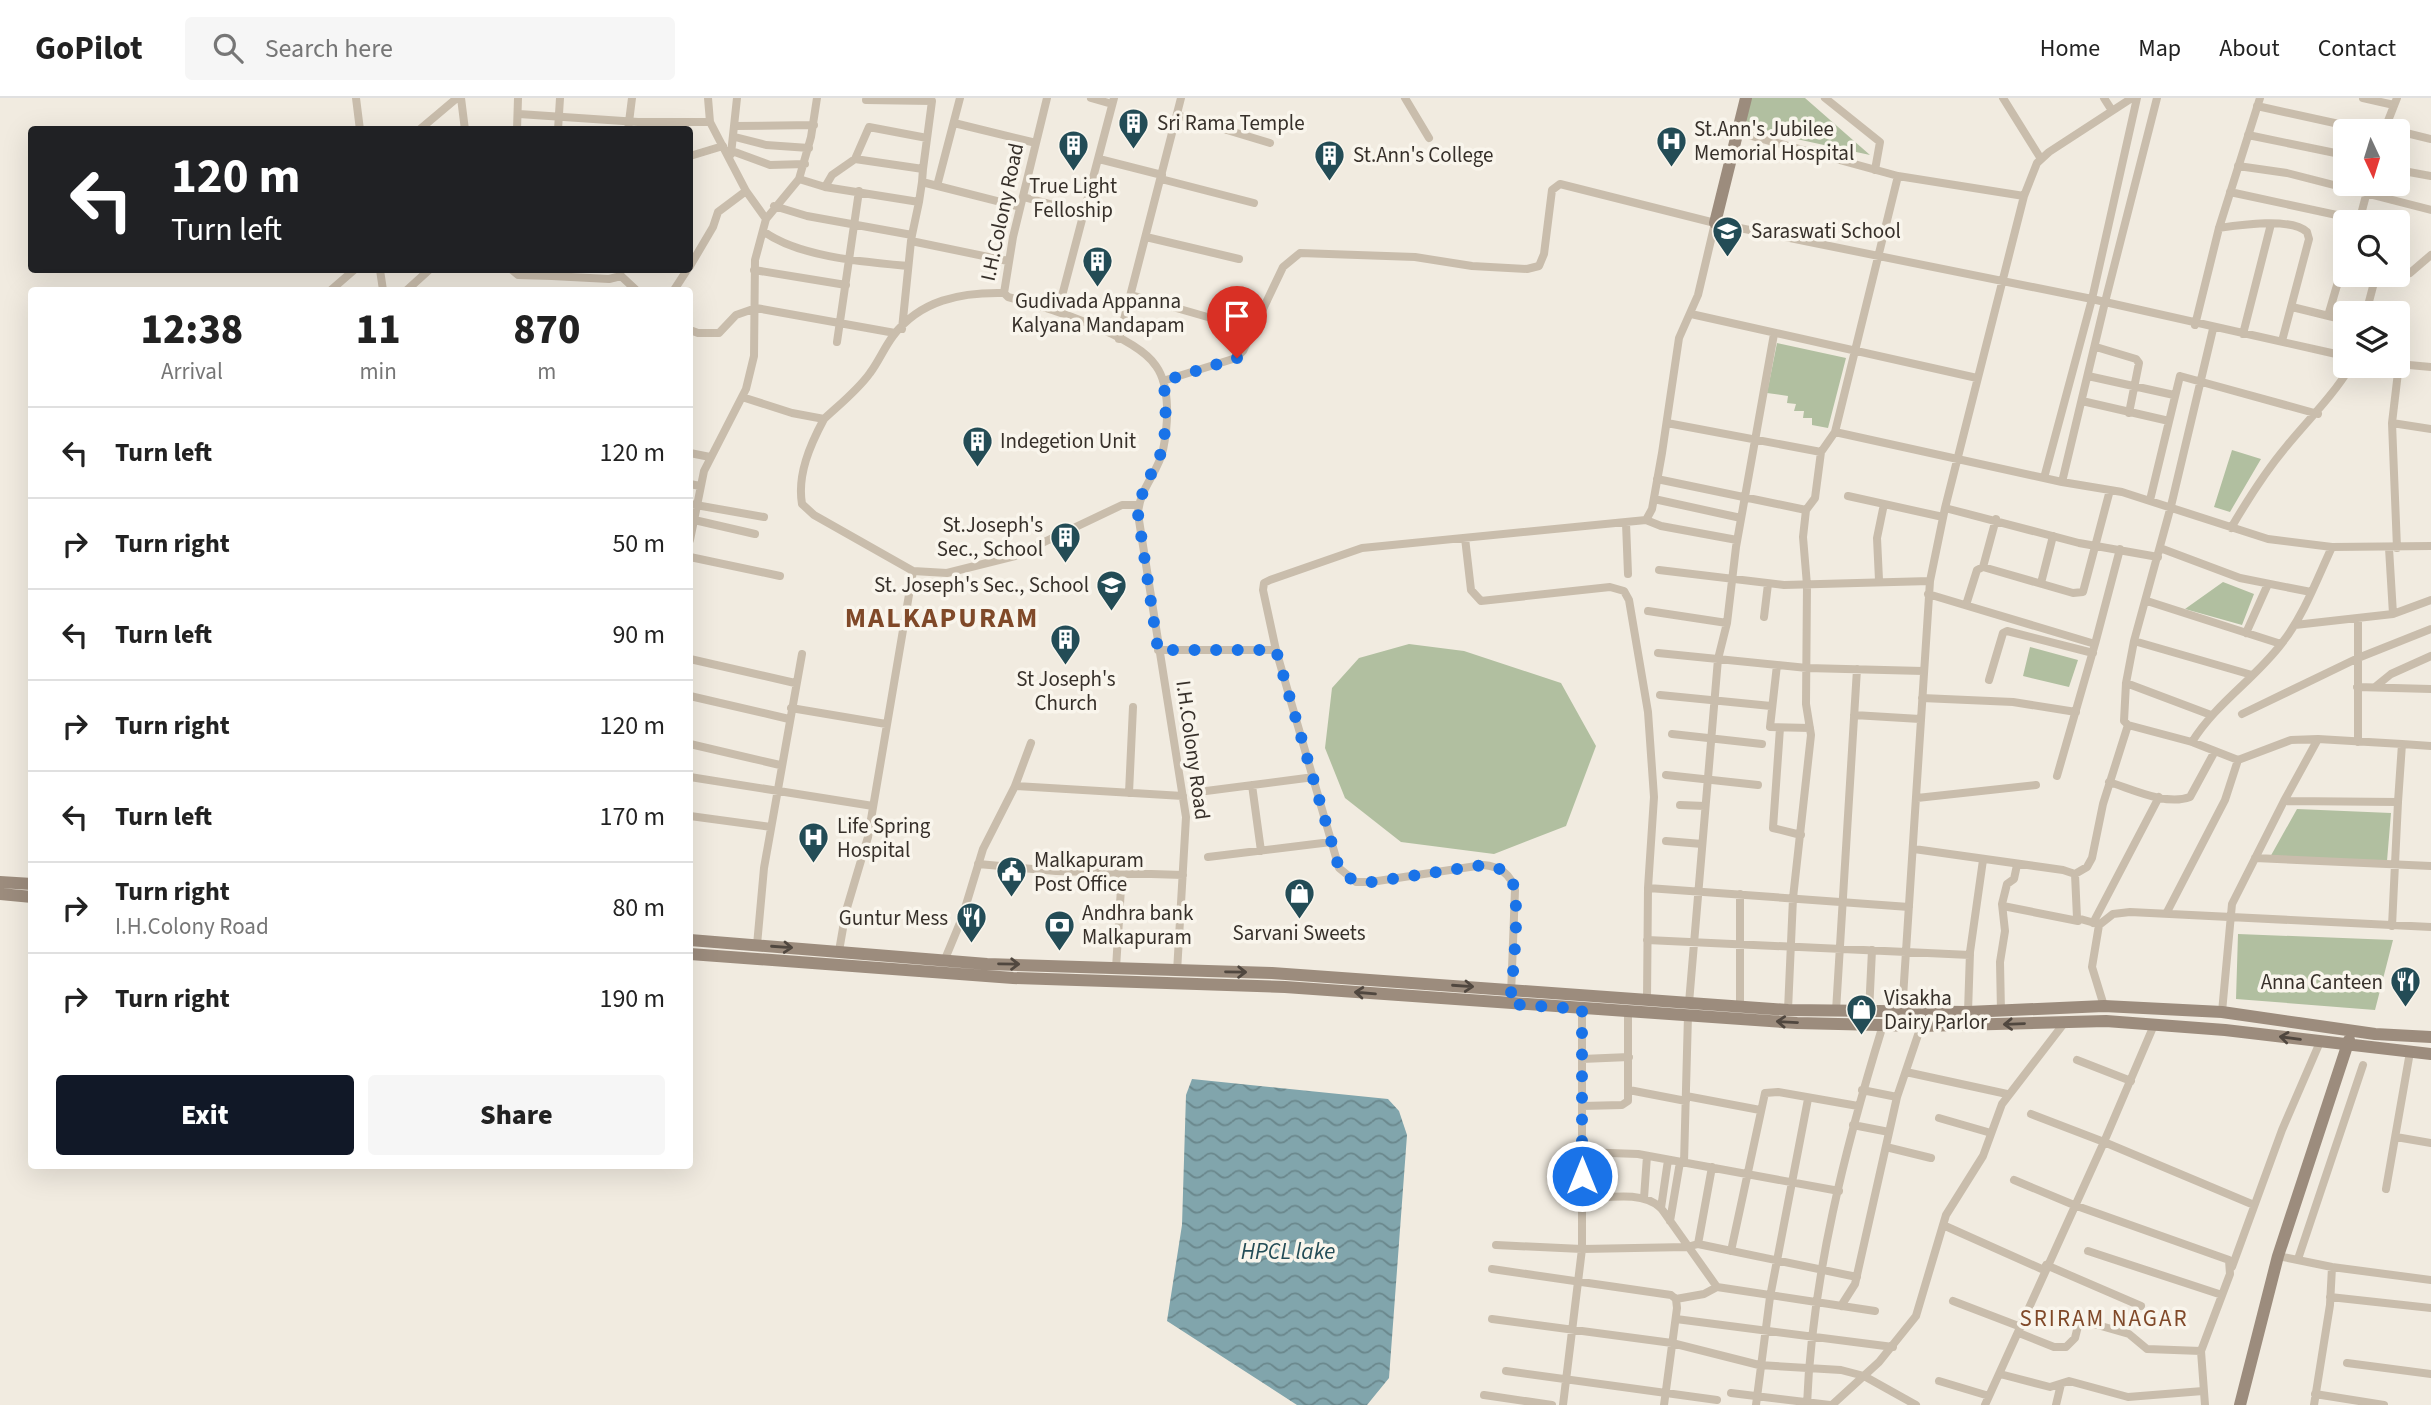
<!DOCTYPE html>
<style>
:root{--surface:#fff;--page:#f6f6f6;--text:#222;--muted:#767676;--line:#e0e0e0;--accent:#111827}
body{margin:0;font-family:"Source Sans 3",sans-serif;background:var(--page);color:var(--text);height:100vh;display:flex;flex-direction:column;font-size:26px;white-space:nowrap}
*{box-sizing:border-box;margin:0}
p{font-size:23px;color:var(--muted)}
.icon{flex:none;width:38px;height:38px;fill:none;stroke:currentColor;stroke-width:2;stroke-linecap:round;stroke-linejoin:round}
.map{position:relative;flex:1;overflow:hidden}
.details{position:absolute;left:28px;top:189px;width:665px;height:882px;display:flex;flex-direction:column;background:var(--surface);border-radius:7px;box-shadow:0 7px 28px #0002}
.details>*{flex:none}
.top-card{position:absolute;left:28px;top:28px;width:665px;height:147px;border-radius:7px;box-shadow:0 7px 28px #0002;background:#202124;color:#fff;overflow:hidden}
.needle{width:46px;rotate:176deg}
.buttons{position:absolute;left:2333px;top:21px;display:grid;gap:14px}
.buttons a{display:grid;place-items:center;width:77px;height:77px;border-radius:7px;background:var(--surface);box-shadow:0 7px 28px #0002;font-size:35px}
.pin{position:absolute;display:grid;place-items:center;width:60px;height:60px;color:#fff;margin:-72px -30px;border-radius:50% 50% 50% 0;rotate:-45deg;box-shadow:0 0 7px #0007}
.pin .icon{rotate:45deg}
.me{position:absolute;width:77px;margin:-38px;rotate:0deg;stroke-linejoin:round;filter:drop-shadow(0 0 5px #0008)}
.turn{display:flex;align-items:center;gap:24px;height:147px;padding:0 28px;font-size:32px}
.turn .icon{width:91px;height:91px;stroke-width:2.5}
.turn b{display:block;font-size:49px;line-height:60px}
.eta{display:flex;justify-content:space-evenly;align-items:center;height:119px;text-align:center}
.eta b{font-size:42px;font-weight:800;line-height:49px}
.action{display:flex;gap:14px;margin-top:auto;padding:14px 28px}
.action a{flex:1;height:80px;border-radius:7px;background:var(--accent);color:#fff;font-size:28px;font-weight:800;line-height:80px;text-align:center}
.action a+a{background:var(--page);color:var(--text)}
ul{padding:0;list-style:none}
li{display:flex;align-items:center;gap:21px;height:91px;padding:0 28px;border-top:2px solid var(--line)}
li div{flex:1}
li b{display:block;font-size:26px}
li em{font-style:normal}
header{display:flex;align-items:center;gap:42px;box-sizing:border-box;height:98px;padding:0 35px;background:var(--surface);border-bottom:2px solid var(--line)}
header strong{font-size:33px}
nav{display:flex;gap:38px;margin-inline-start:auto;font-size:24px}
.search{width:490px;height:63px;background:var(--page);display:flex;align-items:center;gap:18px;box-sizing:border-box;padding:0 24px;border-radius:7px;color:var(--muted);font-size:26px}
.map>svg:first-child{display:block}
</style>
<header>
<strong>GoPilot</strong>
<div class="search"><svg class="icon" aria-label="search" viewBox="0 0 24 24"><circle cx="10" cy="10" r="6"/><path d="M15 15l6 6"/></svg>Search here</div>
<nav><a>Home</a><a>Map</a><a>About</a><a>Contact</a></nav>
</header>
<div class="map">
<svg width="2431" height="1307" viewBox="0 0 2431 1307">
<defs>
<pattern id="water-waves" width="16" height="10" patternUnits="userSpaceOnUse" patternTransform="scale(1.75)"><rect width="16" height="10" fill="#81a5ac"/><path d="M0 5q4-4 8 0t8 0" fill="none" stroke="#6a878c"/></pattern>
</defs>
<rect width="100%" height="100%" fill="#f1ebe0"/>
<path fill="#b1bfa0" d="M1751,0H1805L1870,57L1742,29Z
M1777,245L1846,260L1828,330L1812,327V320H1803L1804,313H1794L1796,306L1787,305L1788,298L1767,295Z
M2232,352L2261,361L2230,414L2214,409Z
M2223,484L2254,496L2242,527L2185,511Z
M1409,546L1464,553L1561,585L1596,648L1566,728L1494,756L1401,744L1345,700L1325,650L1332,590L1359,560Z
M2030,549L2078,562L2069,589L2023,578Z
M2297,711L2391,715L2387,763L2269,761Z
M2238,836L2393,842L2375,912L2236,901Z"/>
<path fill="url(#water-waves)" d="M1192,981L1388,1001L1399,1013L1407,1037L1389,1280L1367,1307H1297L1167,1223L1182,1127L1186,997Z"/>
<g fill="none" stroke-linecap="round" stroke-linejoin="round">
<path stroke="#c9bdac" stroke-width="8" d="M356,0L360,32
M461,0L465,32
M708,0L710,24
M1047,0L1013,139L1004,195L1008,199C1044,208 1136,237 1156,268C1171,289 1168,328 1163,352C1158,375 1139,391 1138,416L1186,719L1177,874
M1091,0L1112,6
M1405,0L1429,40
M1825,0L1880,44L1875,72
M2003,0L2041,61
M2104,0L2111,11
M2363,0L2394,7
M866,2L932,3L923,71
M2257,8L2371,33
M519,16L638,24H710L746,93L766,121
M1177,17L1270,45
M954,25L1036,45
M735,28L814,27
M2386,30L2431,41
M419,32L457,0
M517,32L518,0
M558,32L560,0
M628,32L632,0
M2384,33L2397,0
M1737,34L1898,78L2024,98
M2248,37L2345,57
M735,39L766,47L809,50
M732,53L770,67L805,66
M731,56L737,0
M690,58L723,48
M855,61L869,29L927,40
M1099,61L1162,77
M2238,68L2287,75L2431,112
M2398,72L2431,78
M1898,78L1835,334L2062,384L2122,394L2268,441L2332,449
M799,81L825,89L919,104L922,84L1020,109
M1161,81L1254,105
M937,88L960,0
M825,89L832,77L855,61L923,71L922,84
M2230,94L2360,122
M1023,99L1085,115
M774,108L807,118L912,137L911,143L1008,163
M2359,124L2369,86
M2219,130C2239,127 2291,119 2307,134L2309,141L2282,243
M763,133C798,159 864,164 908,168
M912,137L919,104
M1146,139L1239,161
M690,168L713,129L718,114L746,93
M380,172L383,192
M512,172L518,177L552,178
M552,172V178L609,181L621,178
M619,172L621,178L636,192
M754,172L846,187
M2410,175L2431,157
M331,192L354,172
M407,192L429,172
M674,192L687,172
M1131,197L1225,224
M2292,209L2345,222
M1058,213L1114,0
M2366,215L2376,177
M1691,216L1977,280
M2328,218L2345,160
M2195,227L2219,130L2260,0
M902,231L911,143
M690,232L698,235H719L736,217L756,210L895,235
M2243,236L2271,126
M1119,241L1181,0
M837,244L859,93
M2096,249L2136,261L2139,265L2129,315
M2398,266L2431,269
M2088,278L2174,297
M1163,283L1236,260L1243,253L1283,169L1300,155L1415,159L1472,168L1527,171L1539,168L1544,156L1552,92L1560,86L1715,125L2092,201L2137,0
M742,299L792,315L824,321C839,307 858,292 870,275C879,263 884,250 893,238C920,202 961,194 1004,195
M2082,303L2169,323
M824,321C810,347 797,377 802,406L814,417L913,473L947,475L1015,458L1122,407H1139
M1667,325L1821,354
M2392,325L2399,266
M690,355L710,359
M2044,380L2092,201L2105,204L2157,0
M1657,381L1806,412
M2062,384L2105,204L2345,258
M690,386L700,388
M1848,398L1943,419
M1654,401L1741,420
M2150,402L2180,278L2318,316
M690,406L764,419
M1945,410L2079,445L2158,459
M690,421L755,436
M1646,422L1661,428L1737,442
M1626,425L1628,476
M2231,430C2248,401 2265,374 2286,349C2309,321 2332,299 2351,268
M1465,440L1471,492L1481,503L1610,489L1624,493L1629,502L1648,614L1654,699L1648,790L1647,901
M690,442L704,373L746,291L754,258L755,162L766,121L799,81L811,39L817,0
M2160,450L2240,480L2311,494
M2389,450L2393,516
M2397,450L2392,325L2431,331
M690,459L780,478
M1983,469L1996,421
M1659,472L1784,487L1930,483
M1879,482L1877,440L1884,406
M2041,485L2053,438
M1928,496L2095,546L2057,678
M2147,503L2281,546
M1966,507L1977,472L1983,469L2073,495L2083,494L2110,392
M1648,513L1727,525
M1764,519L1768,486
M2295,527L2393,516L2431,502
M2246,535L2268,486
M2134,543L2171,408L2213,231
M2095,546L2120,451
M1158,552H1276
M1658,555L1807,570L1923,573
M690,561L795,585
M1777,567L1770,629L1810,630
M2252,577L2134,543L2126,585L2124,623L2128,627L2192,644L2238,662L2291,642L2318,641
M1989,582L2003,535L2007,533L2093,555
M2126,585L2211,617
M2357,589L2431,591
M2375,589L2391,576L2431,558
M1660,597L1771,608
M690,598L789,621
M1922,600L2013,604L2076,614
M791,610L886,626
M2242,616L2358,560L2431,531
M1854,617L1920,621
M1780,630L1773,730L1801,737
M1672,636L1762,646
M2192,644C2216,605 2255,581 2282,545C2304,517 2317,481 2332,449L2431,448
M2358,644V521
M690,646L780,667
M2402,646L2431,648
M1666,677L1758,687
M690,679L873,708
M2109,684C2132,691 2166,708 2190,699L2215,653
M1252,687L1261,753
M1015,688L1183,698
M1206,693L1314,679
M1129,695L1133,609
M1917,700L2036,687
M2284,703L2318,641L2402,646L2398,704
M1680,707L1705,708
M690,718L771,729
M1666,743L1702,746
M1914,751L2063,772L2075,776
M1208,759L1331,744
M2255,760L2431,768
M978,766L1056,773L1183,777
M2075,776L2087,769L2092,760L2103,706L2128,627
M2075,776L2077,820L2098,826
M1648,790L1909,809
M2003,808L2078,823
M2167,814L2225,702L2238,662
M2093,825L2159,699
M1647,842L1970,857
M757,847L764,770L802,556
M839,853L846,813L868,739L913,473
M945,861L962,820L983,751L1015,688L1031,645
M1116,870L1122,774
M1511,897L1515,792C1511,777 1500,768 1483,767L1371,784H1356L1339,770L1276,552L1263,492L1264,485L1270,482L1362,450L1646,422L1652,411L1662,355L1679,240L1698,197L1715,125
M1689,905L1718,561L1727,525L1736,449L1774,236
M2104,908L2092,869L2099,827L2113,816L2130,814L2431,829
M1740,909V796
M1788,912L1793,800L1811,637L1806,606L1807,487L1803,439L1806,412L1815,400L1821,354L1835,334
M1836,913L1857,571
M1869,914L1872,852
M1968,914L1970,854L1983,762
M2001,914L2000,864L2005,833L2002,806L2007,786L2014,781L2017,767
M2222,914L2232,806L2284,703L2398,704L2392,828
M1902,915L1930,483L1945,410L2024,98L2037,65L2049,54L2132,0
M2154,927L2104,1044L2254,1107
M1582,961L1629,959
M2077,962L2131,983
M1906,974L2007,996
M1629,992L1686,1003
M1862,992L1897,999
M1686,998L1760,1012
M1582,1008L1622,1007L1628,1003V913
M1939,1020L1991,1035
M1853,1027L1889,1034
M2396,1039L2431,1045
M1886,1049L1931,1060
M1582,1054L1638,1056L1839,1093
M1684,1065L1688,917
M2014,1082L2074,1107L2229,1162L2230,1176L2201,1253L2205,1307
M2386,1091L2410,954
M1644,1100L1647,1058
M1582,1101C1607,1100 1642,1092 1661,1110L1717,1189L1875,1213
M1661,1110L1668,1062
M1670,1123L1680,1064
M1943,1127L2044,1172
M1698,1146L1712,1069
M1496,1147L1582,1151L1687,1149L1698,1146L1857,1179
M1731,1153L1765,995L1778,994L1858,1008
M2088,1153L2222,1197
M2278,1158L2332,1169L2431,1182
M2298,1161L2363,967
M2046,1167L2141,1208
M2232,1169L2282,1032L2320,944
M1492,1171L1671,1197L1676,1201L1677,1210L1664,1307
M2330,1199L2431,1210
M1676,1201L1704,1196L1717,1189
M1953,1203L2021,1229
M1841,1208L1855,1186L1897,999L1921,928
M1492,1221L1672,1245L1759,1267L1841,1272L1864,1278L1916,1307
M1676,1221L1893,1249
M2019,1235L2054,1249H2066L2075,1240L2078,1228L2087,1224L2129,1236L2147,1251L2201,1253
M2347,1265L2431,1276
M1506,1273L1717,1302
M2000,1276L2050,1289L2069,1283L2128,1299L2203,1293
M1939,1283L1989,1298
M1731,1295L1830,1307
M2315,1296L2384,1307
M1484,1297L1552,1307
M1563,1307L1582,1151V911
M1756,1307L1770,1199L1808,1001
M1807,1307C1812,1179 1845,1050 1883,927
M1832,1307L1879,1264L1916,1218L1946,1117L1983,1058L2002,1006L2065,924
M1985,1307L2104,1044L2031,1016
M2056,1307L2061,1286
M2314,1307L2330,1207L2332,1169"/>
<path stroke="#9c8c7d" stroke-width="12" d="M1715,125L1746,0
M0,784L32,786
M0,796L32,799
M690,842L987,866L1272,875L1788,912L1968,914L2104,908L2222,914L2375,936L2431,939
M690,856L1013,880L1285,889L1797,925L1921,928L2106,923L2225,932L2431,956
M2240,1307L2278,1158L2349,942"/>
</g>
<defs><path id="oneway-shaft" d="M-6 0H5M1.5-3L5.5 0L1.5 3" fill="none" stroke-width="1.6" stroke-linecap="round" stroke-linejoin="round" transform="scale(1.75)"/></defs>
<g stroke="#50473f">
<use href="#oneway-shaft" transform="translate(782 849) rotate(4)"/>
<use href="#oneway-shaft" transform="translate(1009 866) rotate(1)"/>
<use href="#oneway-shaft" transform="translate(1236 874) rotate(1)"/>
<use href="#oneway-shaft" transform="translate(1463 888) rotate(4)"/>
<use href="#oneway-shaft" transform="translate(1365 895) rotate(-175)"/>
<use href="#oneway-shaft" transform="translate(1787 924) rotate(-177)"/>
<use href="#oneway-shaft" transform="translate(2014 926) rotate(178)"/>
<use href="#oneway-shaft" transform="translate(2290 940) rotate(-173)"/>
</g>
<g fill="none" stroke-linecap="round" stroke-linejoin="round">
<path stroke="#1a73e8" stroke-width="12" stroke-dasharray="0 21.6" d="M1237,260L1164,283L1166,323L1163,351L1143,393L1138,416L1158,552H1276L1339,770C1349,782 1355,784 1371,784L1483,767C1494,767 1505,772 1511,781C1522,800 1512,882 1510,906L1582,911V1078"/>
</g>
<defs>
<symbol id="building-pin" viewBox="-11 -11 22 30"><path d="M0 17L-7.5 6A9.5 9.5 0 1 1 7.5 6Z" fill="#234c56" stroke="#f9f5ec"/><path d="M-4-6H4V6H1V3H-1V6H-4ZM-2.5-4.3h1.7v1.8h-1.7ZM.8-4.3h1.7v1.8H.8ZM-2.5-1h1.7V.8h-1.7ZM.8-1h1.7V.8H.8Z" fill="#fff"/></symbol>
<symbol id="hospital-pin" viewBox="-11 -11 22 30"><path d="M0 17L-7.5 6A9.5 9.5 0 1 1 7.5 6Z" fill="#234c56" stroke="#f9f5ec"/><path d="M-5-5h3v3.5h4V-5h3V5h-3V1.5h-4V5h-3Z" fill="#fff"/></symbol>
<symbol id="school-pin" viewBox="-11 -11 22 30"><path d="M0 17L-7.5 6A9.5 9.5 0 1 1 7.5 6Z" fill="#234c56" stroke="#f9f5ec"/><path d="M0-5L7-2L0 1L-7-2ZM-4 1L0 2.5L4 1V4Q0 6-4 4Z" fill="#fff"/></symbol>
<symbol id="civic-pin" viewBox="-11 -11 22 30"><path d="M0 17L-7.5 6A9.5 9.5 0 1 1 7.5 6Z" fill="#234c56" stroke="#f9f5ec"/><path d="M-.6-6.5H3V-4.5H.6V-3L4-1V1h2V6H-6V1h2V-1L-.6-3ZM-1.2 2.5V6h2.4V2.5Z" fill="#fff"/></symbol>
<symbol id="shop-pin" viewBox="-11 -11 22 30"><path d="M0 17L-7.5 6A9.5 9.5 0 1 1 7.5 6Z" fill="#234c56" stroke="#f9f5ec"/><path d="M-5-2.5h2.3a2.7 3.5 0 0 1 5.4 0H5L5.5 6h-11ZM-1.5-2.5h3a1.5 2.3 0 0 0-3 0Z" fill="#fff"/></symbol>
<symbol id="restaurant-pin" viewBox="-11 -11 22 30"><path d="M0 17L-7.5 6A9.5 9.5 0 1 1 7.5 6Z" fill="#234c56" stroke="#f9f5ec"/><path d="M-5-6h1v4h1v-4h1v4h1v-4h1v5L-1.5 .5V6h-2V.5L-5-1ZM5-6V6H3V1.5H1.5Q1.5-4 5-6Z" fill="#fff"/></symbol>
<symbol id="bank-pin" viewBox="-11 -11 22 30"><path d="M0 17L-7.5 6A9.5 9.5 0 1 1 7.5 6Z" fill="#234c56" stroke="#f9f5ec"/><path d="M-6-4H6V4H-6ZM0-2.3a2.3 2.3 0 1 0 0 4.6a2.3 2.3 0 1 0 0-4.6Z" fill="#fff"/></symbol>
</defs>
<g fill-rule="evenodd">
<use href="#building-pin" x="1116" y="8" width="35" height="47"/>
<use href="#hospital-pin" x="1654" y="26" width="35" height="47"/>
<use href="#building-pin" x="1056" y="30" width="35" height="47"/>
<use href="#building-pin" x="1312" y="40" width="35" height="47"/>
<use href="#school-pin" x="1710" y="116" width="35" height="47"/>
<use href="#building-pin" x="1080" y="146" width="35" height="47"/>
<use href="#building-pin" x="960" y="326" width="35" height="47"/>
<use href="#building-pin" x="1048" y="422" width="35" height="47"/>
<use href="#school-pin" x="1094" y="470" width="35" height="47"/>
<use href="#building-pin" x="1048" y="524" width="35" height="47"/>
<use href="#hospital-pin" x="796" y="722" width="35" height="47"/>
<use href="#civic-pin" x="994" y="756" width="35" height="47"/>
<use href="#shop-pin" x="1282" y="778" width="35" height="47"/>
<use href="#restaurant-pin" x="954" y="802" width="35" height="47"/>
<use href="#bank-pin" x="1042" y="810" width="35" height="47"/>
<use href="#restaurant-pin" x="2388" y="866" width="35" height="47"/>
<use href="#shop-pin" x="1844" y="894" width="35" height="47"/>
</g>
<g text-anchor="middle" stroke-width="7" stroke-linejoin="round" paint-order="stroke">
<g font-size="21" fill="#37302a" stroke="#f9f5ec" text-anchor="start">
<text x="1157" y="32">Sri Rama Temple</text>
<text x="1694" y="38">St.Ann's Jubilee<tspan x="1694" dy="24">Memorial Hospital</tspan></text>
<text x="1353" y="64">St.Ann's College</text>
<text x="1073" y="95" text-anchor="middle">True Light<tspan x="1073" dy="24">Felloship</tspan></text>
<text x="1751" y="140">Saraswati School</text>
<text x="1098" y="210" text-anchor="middle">Gudivada Appanna<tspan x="1098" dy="24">Kalyana Mandapam</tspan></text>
<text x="1000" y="350">Indegetion Unit</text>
<text x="1043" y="434" text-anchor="end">St.Joseph's<tspan x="1043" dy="24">Sec., School</tspan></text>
<text x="1089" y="494" text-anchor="end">St. Joseph's Sec., School</text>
<text x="1066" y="588" text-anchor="middle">St Joseph's<tspan x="1066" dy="24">Church</tspan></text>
<text x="837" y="735">Life Spring<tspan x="837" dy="24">Hospital</tspan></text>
<text x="1034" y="769">Malkapuram<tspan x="1034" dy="24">Post Office</tspan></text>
<text x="1082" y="822">Andhra bank<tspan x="1082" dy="24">Malkapuram</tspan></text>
<text x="948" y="827" text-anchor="end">Guntur Mess</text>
<text x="1299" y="842" text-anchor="middle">Sarvani Sweets</text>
<text x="2383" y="891" text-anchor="end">Anna Canteen</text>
<text x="1884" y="907">Visakha<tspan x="1884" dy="24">Dairy Parlor</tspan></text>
</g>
<g font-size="21" fill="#37302a" stroke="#f9f5ec">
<text transform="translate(1002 114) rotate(-78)" y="7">I.H.Colony Road</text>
<text transform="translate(1193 652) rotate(82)" y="7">I.H.Colony Road</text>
</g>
<g font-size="23" font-style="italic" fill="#234c56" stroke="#f9f5ec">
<text x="1288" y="1161">HPCL lake</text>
</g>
<g font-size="23" letter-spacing="2" fill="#804929" stroke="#f9f5ec">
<text x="2104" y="1228">SRIRAM NAGAR</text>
</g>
<g font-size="28" font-weight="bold" letter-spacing="2" fill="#804929" stroke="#f9f5ec">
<text x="942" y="529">MALKAPURAM</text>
</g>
</g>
</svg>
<div class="buttons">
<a><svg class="needle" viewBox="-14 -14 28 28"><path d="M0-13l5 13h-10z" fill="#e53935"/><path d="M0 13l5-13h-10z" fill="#767676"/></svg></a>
<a><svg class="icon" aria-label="search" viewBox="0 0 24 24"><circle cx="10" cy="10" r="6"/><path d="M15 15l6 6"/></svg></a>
<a><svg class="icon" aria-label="layers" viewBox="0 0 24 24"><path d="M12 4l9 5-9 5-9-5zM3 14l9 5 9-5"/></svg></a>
</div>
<div class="pin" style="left:1237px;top:260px;background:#d93025"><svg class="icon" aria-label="arrive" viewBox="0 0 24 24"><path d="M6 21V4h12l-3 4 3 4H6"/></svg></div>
<svg class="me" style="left:1582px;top:1078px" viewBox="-20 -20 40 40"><circle r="17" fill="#1a73e8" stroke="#fff" stroke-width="3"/><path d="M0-11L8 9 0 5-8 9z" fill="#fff"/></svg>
<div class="top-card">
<div class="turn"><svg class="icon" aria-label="left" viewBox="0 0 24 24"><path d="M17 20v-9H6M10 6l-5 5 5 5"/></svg><div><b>120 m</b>Turn left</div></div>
</div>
<section class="details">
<div class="eta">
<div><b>12:38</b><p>Arrival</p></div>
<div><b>11</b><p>min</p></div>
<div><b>870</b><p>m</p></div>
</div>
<ul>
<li><svg class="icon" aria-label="left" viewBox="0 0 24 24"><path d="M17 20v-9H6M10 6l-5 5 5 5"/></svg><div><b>Turn left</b></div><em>120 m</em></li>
<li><svg class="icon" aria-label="right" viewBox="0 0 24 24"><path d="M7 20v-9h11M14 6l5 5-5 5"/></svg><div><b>Turn right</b></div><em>50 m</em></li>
<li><svg class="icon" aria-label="left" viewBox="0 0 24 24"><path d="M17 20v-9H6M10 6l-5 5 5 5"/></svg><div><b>Turn left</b></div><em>90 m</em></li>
<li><svg class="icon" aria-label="right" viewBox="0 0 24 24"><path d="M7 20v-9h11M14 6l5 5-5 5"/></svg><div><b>Turn right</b></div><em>120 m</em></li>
<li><svg class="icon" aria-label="left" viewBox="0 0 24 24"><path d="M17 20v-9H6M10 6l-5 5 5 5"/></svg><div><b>Turn left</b></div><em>170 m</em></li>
<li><svg class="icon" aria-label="right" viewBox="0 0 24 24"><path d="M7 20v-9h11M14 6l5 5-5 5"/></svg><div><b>Turn right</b><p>I.H.Colony Road</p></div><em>80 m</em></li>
<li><svg class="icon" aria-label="right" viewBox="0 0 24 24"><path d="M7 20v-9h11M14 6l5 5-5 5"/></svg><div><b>Turn right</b></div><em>190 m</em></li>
</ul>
<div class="action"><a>Exit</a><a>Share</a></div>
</section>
</div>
